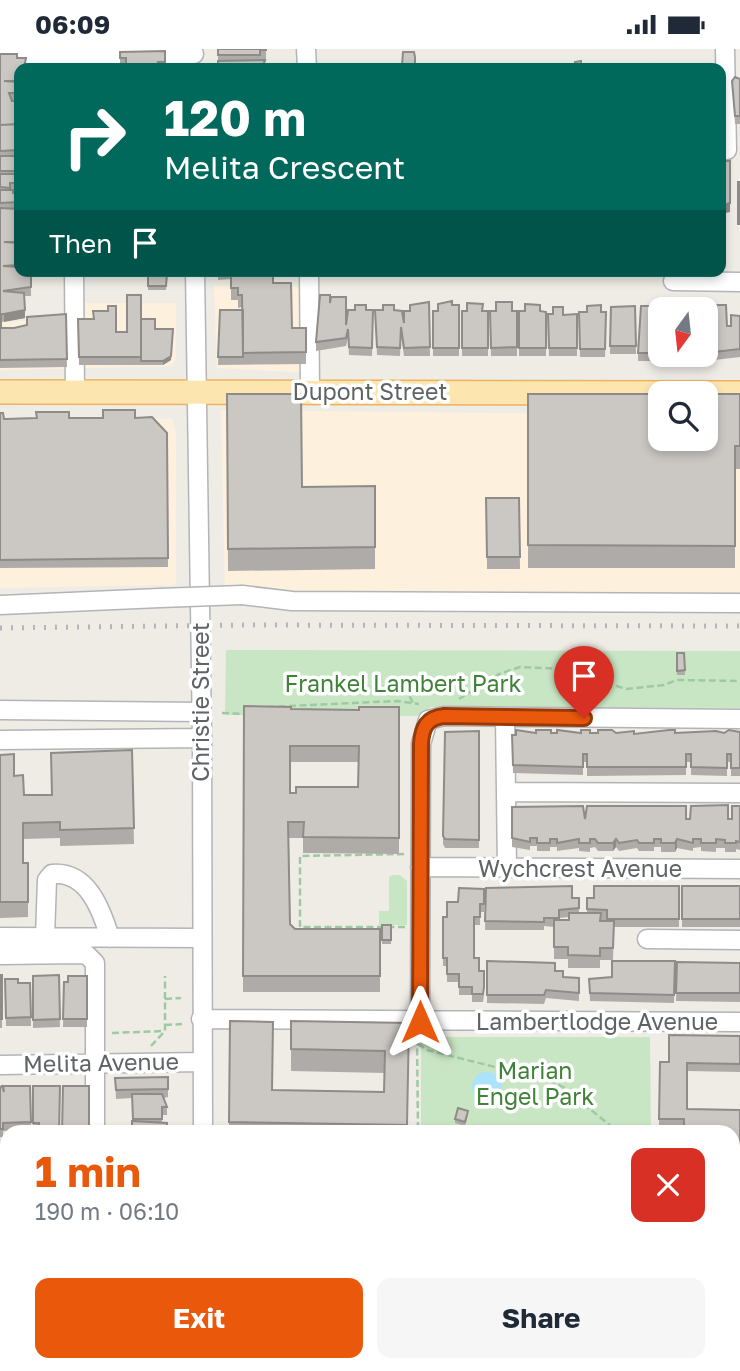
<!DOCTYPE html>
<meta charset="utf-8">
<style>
:root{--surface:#fff;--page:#f6f6f7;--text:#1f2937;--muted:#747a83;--accent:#ea580c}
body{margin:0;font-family:"Golos Text",sans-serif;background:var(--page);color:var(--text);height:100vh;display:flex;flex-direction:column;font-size:26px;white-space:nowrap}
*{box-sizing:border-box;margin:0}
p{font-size:23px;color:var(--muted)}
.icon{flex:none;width:38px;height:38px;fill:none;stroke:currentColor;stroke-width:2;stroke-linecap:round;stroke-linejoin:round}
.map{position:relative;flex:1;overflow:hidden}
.panel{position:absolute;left:0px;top:1076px;width:740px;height:247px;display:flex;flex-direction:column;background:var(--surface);border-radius:21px 21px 0 0;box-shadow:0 4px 10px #0003}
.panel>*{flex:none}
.banner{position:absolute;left:14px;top:14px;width:712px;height:214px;border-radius:14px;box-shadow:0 4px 10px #0003;background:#00695c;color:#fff;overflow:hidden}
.needle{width:46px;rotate:195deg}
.buttons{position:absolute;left:648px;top:248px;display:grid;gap:14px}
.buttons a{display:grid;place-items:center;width:70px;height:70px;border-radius:14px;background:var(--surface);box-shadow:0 4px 10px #0003;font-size:35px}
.pin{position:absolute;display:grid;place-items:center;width:60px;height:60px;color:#fff;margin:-72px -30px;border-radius:50% 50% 50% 0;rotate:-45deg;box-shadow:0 0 7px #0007}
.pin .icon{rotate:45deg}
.me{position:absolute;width:77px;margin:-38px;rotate:0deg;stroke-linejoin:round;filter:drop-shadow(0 0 5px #0008)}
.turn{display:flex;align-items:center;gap:24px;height:147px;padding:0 35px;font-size:32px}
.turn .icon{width:91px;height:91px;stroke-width:2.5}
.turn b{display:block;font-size:49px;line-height:60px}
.then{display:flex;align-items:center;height:66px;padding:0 35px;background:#0003;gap:14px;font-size:26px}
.round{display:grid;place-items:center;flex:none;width:74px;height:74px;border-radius:14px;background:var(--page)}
.overview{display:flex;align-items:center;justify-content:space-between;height:119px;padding:0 35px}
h1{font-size:42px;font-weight:700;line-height:52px;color:var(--accent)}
.cta{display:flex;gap:14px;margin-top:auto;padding:14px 35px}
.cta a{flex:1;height:80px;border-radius:14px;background:var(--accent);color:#fff;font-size:28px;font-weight:700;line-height:80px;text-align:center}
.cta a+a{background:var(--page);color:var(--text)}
.status{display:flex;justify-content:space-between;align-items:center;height:49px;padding:0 35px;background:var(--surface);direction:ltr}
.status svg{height:19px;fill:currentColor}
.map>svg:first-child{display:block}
</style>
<div class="status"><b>06:09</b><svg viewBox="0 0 49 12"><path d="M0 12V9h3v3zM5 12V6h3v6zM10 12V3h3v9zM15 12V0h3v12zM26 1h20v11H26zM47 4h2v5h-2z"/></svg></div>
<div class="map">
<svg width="740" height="1322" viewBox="0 0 740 1322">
<rect width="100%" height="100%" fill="#efece6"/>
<path fill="#fdf1de" d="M214,237L314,238L315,324L217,319Z
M79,254H176V308L172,317L0,321V273L71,270Z
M221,361L660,366V390H705L740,367V548L225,542Z
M0,368L172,370L176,383V536L0,539Z"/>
<path fill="#c9e6c4" d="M226,601L740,602V659L431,658L417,667L225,666Z
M393,826H400L407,832V876H379V862H389V828Z
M421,988H650L651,1083H421Z"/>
<path fill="#aae3fb" d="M472 1038a15 15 0 1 1 30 0a15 15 0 1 1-30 0Z"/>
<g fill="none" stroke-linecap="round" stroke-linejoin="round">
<defs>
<path id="minor" d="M306,0L307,19
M725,0L727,101
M0,6L194,5
M74,222L75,343
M195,222L202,689L203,1083
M309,222L310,343
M673,232L740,233
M242,546L292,552L740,554
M0,556L160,549
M0,661L202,663
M505,669L507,819
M0,691L202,689
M506,743L740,744
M420,818L740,820
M0,888L201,889
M45,888L47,831L52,825C87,822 101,859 110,889
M647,890L740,891
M0,906L81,905L87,906L95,914V1083
M201,970L740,973
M420,973L421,695L428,671L444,667L740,670
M0,1016L203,1013
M733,1126H740
M0,1131H7
M0,1246H7
M95,1316V1322
M203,1316V1322
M418,1316V1322
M306,1322V1316
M643,1322V1316"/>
<path id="major" d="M0,343L740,344"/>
</defs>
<use href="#minor" stroke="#b1b5b8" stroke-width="21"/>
<use href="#major" stroke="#ecb363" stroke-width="26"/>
<path stroke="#9fc9a5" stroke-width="2.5" stroke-dasharray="7 3.5" stroke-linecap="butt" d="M298,637L396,638L407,642L414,656
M459,650L499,625L520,618L565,620L626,640L664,636L677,631L740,632
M268,658L397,652L419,655
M222,664L247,665
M404,805L300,807V878H405
M165,950L181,949
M165,976L182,975
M112,984L164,982
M417,989L418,1083
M418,995L427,1001L551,1032L563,1038L618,1083
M151,997L165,982V927"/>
<use href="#minor" stroke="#fff" stroke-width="18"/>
<use href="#major" stroke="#fce5af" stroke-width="23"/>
<path stroke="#b4b5b6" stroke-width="5" stroke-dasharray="2 9" stroke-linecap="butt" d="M0,579L244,576L740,577"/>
<defs>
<path id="minor-bridge" d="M160,549L242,546"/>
</defs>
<use href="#minor-bridge" stroke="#b1b5b8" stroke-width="21" stroke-linecap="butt"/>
<use href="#minor-bridge" stroke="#fff" stroke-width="18"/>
</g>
<path fill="#afaba8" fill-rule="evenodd" d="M218,0H266V13L218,19Z
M165,2V19H126V17H120V3Z
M0,5L19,19V142H13V144H19V222H31V247H24L25,269L1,273V279H14L27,276L66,265L67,318L0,319Z
M740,30V75H735L732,32Z
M136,222H175V225L167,226L166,241H148V226H136Z
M218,222H267V225L273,234L292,279H306V315L218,316L220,261H243L242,258L238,259V251H231V230L218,231Z
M429,253L430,307H404L401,286L400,307L377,306L375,261H394L404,274L410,262Z
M658,253L660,261V306H668V313H657Z
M330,254L346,276L366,261H373L372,307L349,306L348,289L346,297L316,302V293Z
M452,256H459V307H433V262H438Z
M635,257L636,305H610L611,258Z
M652,257V312H638V304Z
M462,262H488V307H462Z
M490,262H517V307H491Z
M519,262L546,263V307H519Z
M705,262L712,275L727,277H731L740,267V308L714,311L713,306L711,312H699V306H705Z
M579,263H606L605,308H580Z
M548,265H577V307H549Z
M78,270L116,283H127L141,270L155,280L171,311L163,316H79Z
M668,306H696V311L669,312Z
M227,345L302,438L375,437V520L228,522Z
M528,345H740V420H735V519H528Z
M0,364L4,370L135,369L167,384L168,518L0,519Z
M486,449H519L520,520H487Z
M677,604H684L685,626H677Z
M244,657L291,660L359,661L399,658V805L303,804V789H289L290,875L295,880H380V943H243ZM290,713H358V738L290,744Z
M479,682V799H445L443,795L445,683Z
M740,683V727H731V713H727V727L691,726V713H686V726L587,727V713H583V726L513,724L512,686L536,684L634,685Z
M132,701L134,795L60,797V789L23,790V814H28V868L0,869V706L14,727L24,746H52Z
M740,757V801L736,800V803H725V799H716V803L701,802V798L693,799V802L677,799L675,803H661V798H654V802H639L637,799L619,802L616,798L613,802H598L595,798L590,799V803L579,802V799L557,802V798H550V802H537V797H530V801L512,798V758L585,770H732Z
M679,837V878H614L613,911H600V919H568V910H554V878L544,877V881H485L486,839L579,849V864H587V849ZM569,868V871H559V869Z
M682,837H740V878H682Z
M484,840V863H480V876H474V909L479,922L484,946L483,953H472V946H459V933H447V917H443V868H447L458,853Z
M382,876H391V895H382Z
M487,912L555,922L563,928L579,929V952L546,949L544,955L487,954Z
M675,912L674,954L590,952L589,930L612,928Z
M677,913L740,914V953L676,952Z
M0,926H2V979H0Z
M59,926L60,978L33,979V927Z
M87,927V978H63L64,933H68Z
M5,930L18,934H30L31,977H6Z
M291,972L409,974L407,1083H229V1073L272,1041L384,1043L385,1024L291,1022Z
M740,987V1023L687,1022V1060L740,1061V1104H733V1083L684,1079H659V1070L669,1013Z
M168,1028V1048L164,1049L167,1058V1066H162V1074L133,1072L132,1049L116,1050L115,1029Z
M30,1037L31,1081L3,1082V1088H0V1038L4,1043Z
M33,1037L59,1083L33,1082Z
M468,1066L465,1077L455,1074V1070Z
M740,1140V1182L735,1183V1145H739Z
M733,1236H740V1257H733Z
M7,1266V1316H9V1319H3V1313L0,1314V1267Z
M14,1316H20V1318H14Z
M42,1316H48V1319H43Z
M343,1316H385V1322H343Z
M452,1316H482V1320L487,1322H452Z
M571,1316H609V1322L571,1320Z
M716,1316V1322H671L676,1320Z"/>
<path fill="#8e8b88" d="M730,154V163L721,165V157Z
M25,261V269L4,273V265Z
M173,284L171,311L163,316V312Z
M713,298V306L711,312V304Z
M616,790V798L613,802V794Z
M677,790V799L675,803V794Z"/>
<path fill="#cbc7c3" stroke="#8e8b88" stroke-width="2" fill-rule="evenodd" d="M218,0H266V1H260V6H218Z
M165,2V13H158L159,18H164V19H136V15H126V9H120V3Z
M403,3H414L415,8V19H395V16H402Z
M0,5H17V9H26L24,19H19V32H4L19,33V44H9L12,52H19V62H17V69H19V75L0,76Z
M265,11L262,19H218V12Z
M581,12V19H566H575V13Z
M652,15V19H644V17Z
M493,17H506V19H493Z
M735,28L740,30V67H735L732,32Z
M19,75V101L0,102V76Z
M0,107H19V122H0Z
M721,112H730V154L721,157Z
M0,125H19V134H10V139L0,138Z
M738,133H740V175H738Z
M0,141H13V144H19V153L0,154Z
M0,159L19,160V170H17V173L19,174V193H4L19,194V216L3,217L19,218V222H31V238L3,242L24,244L25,261L4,265H0Z
M148,224H167L166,237H148Z
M273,224V234H291L292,279H306V303L243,304L242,246H238V239H231V225Z
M127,246H141V308H79L78,270H94L93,262H108V257H116V283H127Z
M320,246H330V254L331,248H346V276L348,261H355V256H366V261H373L372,299L349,298L348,280L346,289L316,293Z
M452,252V256H459V299H433V262H438V255Z
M429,253L430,298L404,299L401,278L400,299L377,298L375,261H383V256H394V261L402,262L404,274V262H410V256Z
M496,253H512V262H517V298L491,299L490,262H496Z
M658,253H667L666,261H660V305H657Z
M467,254L483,255L482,262H488V299H462V262H467Z
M685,254H694L695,261H685Z
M525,255L540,256V262L546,263V299H519V262H525Z
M601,256V263H606L605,300H580L579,263H587V257Z
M717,256H726L727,277H731V266L740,267V300L714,303L713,298L711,304H705V262H712V275H716Z
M635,257L636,297H610L611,258Z
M641,257H652V304H638Z
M669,257H680V261H667Z
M553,258H563V266L577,265V299H549L548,265H553Z
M220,261H243V308H218Z
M66,265L67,310L0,311V267H1V279H14L27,276V268Z
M141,270H155V280H173L171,307L163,312H141Z
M227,345H301L302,438L375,437V498L228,500Z
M528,345H660V390H705V345H740V397H735V497L528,496Z
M103,361H135V369L152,368L167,384L168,509L0,511V364H3L4,370L37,369L36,363H69V369H103Z
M486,449H519L520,508H487Z
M677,604H684L685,621L677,622Z
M244,657L291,658V660L359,661V658H399V789L303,788L304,773H288L290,875L295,880H380V927H243ZM290,697H359L358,738H296V744H290Z
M516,681L536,684V681H551V684H557V681L581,684V681H590V684H598V681H612L616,684L634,682V685L669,681H675V684L716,682L724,684L729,681L740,683V719H731V705H727V719L691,718V705H686V718H587V705H583V718L513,716L512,686H516Z
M479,682V791L445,790L443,787L445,683Z
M132,701L134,779L60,781V773L23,774V814H28V853H0V706L14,705V727L23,726L24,746H52L51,704Z
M728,756V770H732V757H740V793L736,792V794H725V791L716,790V794H701V790H693V794L677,790L675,794H661V790H654V794H639L637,791L619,794L616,790L613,794H598L595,790H590V794H579V790L557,794V790H550V794H537V789H530V793L512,789V758L583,757L585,770L587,757H686V770H690L691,757Z
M572,837V849H579V859L559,861V869H544V873L485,872L486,839Z
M594,837H679V870H607V861L587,860V849H594Z
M682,837H740V870H682Z
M459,839L484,840V855H480V868H474V909H479V922H484V938L483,945H472V938H459V925H447V909H443V868H447V853H458Z
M569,864H601L600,872H614L613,899H600V907L568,906V898H554V871H569Z
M382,876H391V891H382Z
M487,912L555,914V922H563V928L579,929V944L546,941L544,946H487Z
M612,912H675L674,946L590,944L589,930L612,928Z
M677,913L740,914V944H676Z
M0,926H2V970H0Z
M59,926L60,970L33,971V927Z
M68,927H87V970H63L64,933H68Z
M5,930H18V934H30L31,968L6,969Z
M230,972L273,973L272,1041L384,1043L385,1002L291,1000V972L409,974L407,1076L229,1073Z
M669,986L740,987V1015L687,1014V1060L740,1061V1096H733V1083H684V1070H659L660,1013H669Z
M168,1028V1040L116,1041L115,1029Z
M2,1037L4,1043L3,1037H30L31,1073L3,1074V1080H0V1038Z
M33,1037H60L59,1083H46V1081L39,1080V1074H33Z
M63,1037H89V1083H62Z
M132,1045H162L167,1058H162V1070H133Z
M458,1059L468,1062L465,1073L455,1070Z
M132,1072L167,1074V1083H132Z
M739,1140H740V1174H735V1145H739Z
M7,1156V1201H5V1157Z
M0,1161H1V1200H0Z
M733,1236H740V1249H733Z
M7,1266V1311H3V1305H0V1267Z
M129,1316H167V1322H130Z
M230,1316H270V1322H230Z
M344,1316H385V1317L343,1316Z
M452,1316H482V1317Z
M676,1316H716V1317H706V1322H671V1320H676Z
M565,1319L609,1322H565Z
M457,1320H487V1322H457Z"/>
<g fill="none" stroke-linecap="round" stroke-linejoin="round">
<defs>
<path id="route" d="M420,973L421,695C422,678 427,669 444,667L584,669"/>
</defs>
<use href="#route" stroke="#983908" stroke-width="18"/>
<use href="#route" stroke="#ea580c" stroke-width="12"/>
</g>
<g text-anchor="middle" stroke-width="7" stroke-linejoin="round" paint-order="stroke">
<g font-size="23" fill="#5e6366" stroke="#fff">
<text x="370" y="351">Dupont Street</text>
<text transform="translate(201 653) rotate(-90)" y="8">Christie Street</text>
<text x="580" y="828">Wychcrest Avenue</text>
<text x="597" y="981">Lambertlodge Avenue</text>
<text transform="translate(101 1014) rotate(-1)" y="8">Melita Avenue</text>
</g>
<g font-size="23" fill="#3f8238" stroke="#fff">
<text x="403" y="643">Frankel Lambert Park</text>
<text x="535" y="1030">Marian<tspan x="535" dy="26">Engel Park</tspan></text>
</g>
</g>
</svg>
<div class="buttons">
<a><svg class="needle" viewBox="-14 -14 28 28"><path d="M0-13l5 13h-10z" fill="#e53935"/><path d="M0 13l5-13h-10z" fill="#747a83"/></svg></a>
<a><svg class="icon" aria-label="search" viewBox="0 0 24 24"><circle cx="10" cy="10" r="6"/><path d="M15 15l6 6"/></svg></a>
</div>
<div class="pin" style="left:584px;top:669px;background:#d93025"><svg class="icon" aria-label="arrive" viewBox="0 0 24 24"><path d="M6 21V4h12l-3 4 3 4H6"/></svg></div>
<svg class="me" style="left:420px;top:973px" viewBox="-20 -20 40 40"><path d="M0-17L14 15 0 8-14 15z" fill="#ea580c" stroke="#fff" stroke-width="4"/></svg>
<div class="banner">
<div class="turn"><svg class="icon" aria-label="right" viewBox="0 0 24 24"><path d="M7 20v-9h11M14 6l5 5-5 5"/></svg><div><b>120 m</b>Melita Crescent</div></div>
<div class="then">Then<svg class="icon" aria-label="arrive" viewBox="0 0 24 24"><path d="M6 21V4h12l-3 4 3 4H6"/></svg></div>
</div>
<section class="panel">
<div class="overview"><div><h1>1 min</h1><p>190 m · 06:10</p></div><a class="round" style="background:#d93025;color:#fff"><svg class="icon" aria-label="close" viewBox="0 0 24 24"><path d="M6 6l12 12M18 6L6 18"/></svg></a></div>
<div class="cta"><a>Exit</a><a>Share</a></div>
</section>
</div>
